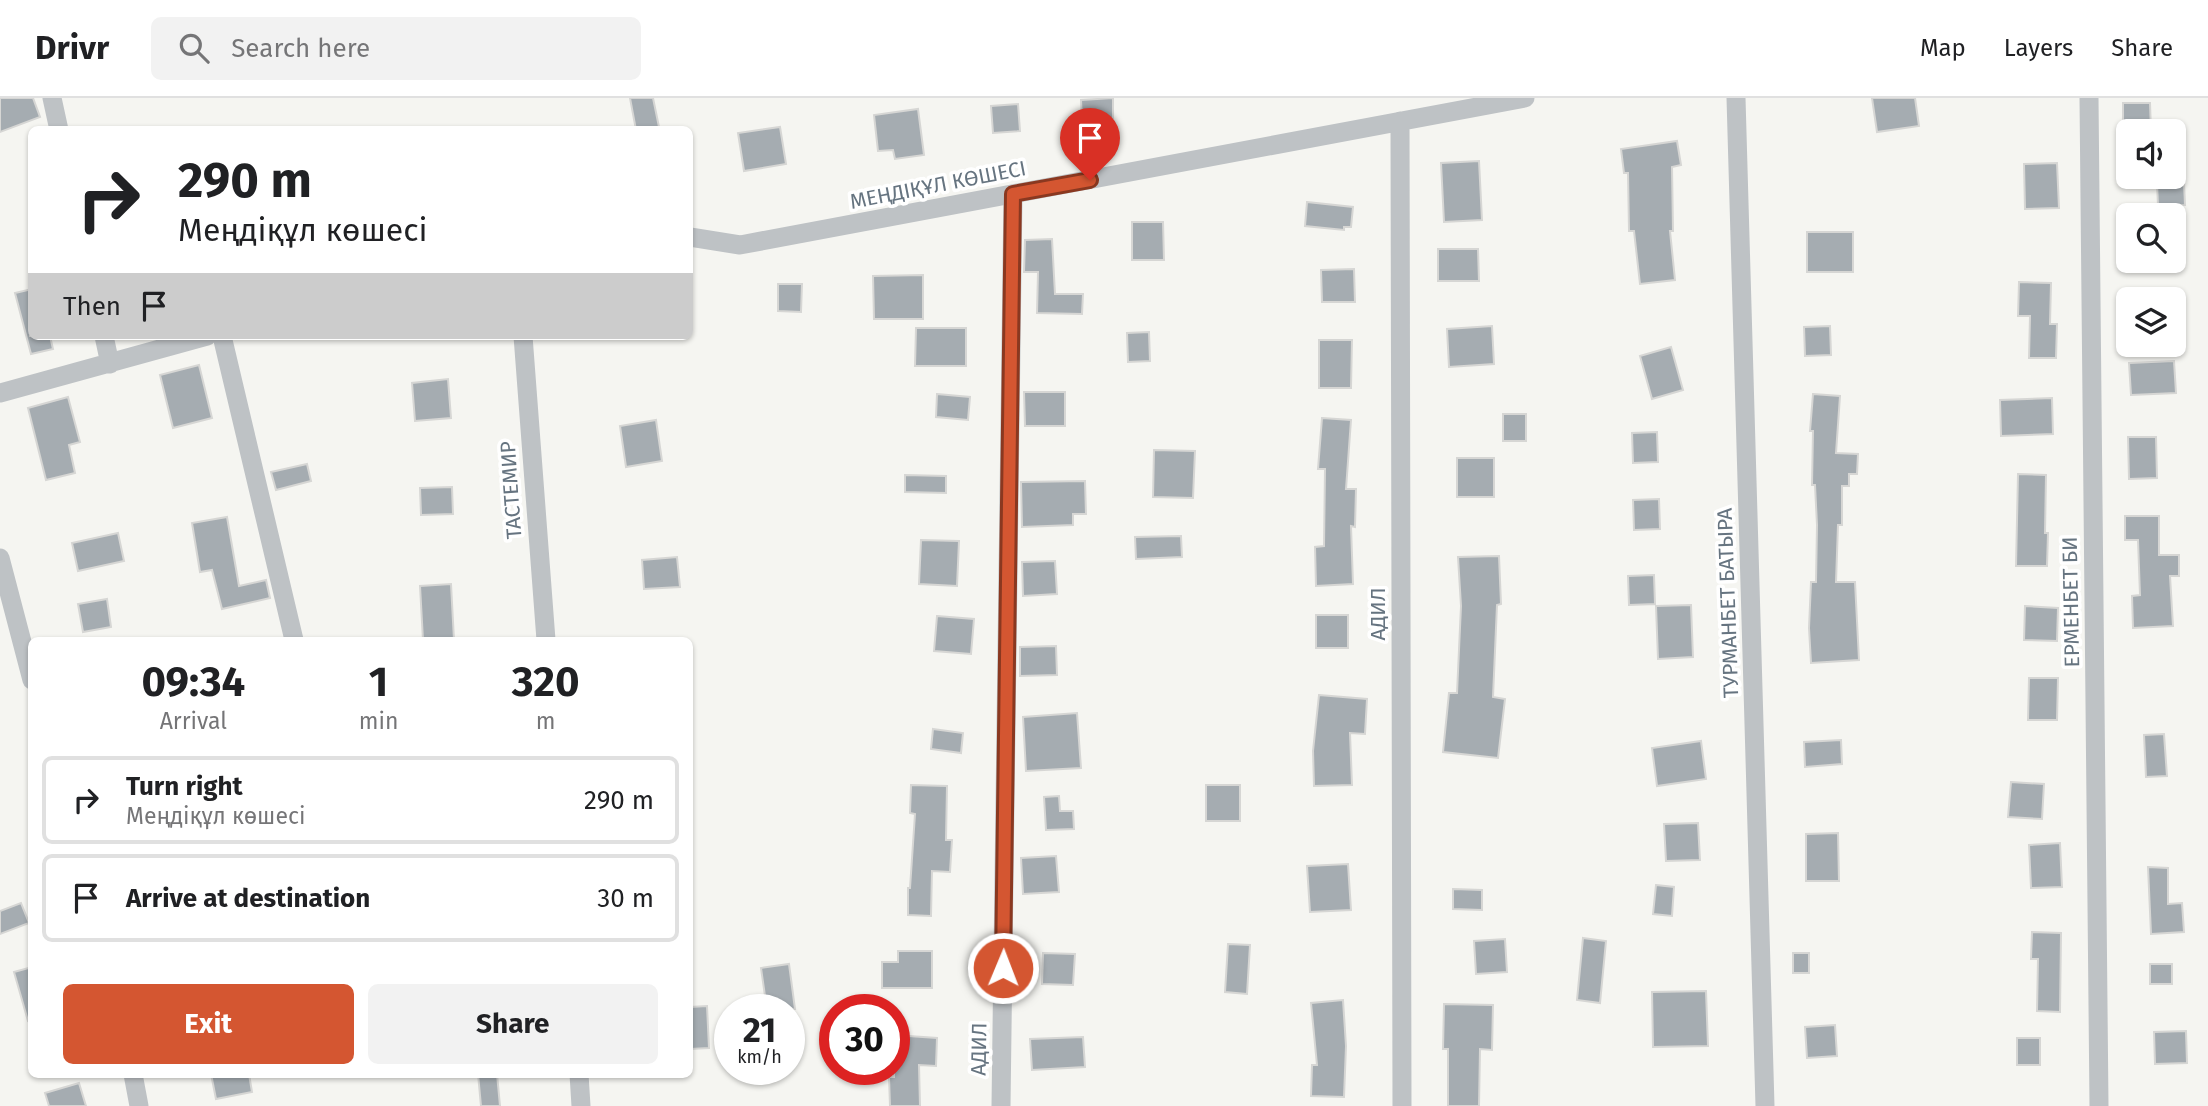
<!DOCTYPE html>
<meta charset="utf-8">
<style>
:root{--surface:#fff;--page:#f2f2f2;--text:#202124;--muted:#757577;--line:#e0e0e0;--accent:#d45631}
body{margin:0;font-family:"Fira Sans",sans-serif;background:var(--page);color:var(--text);height:100vh;display:flex;flex-direction:column;font-size:26px;white-space:nowrap}
*{box-sizing:border-box;margin:0}
p{font-size:23px;color:var(--muted)}
.icon{flex:none;width:38px;height:38px;fill:none;stroke:currentColor;stroke-width:2;stroke-linecap:round;stroke-linejoin:round}
.map{position:relative;flex:1;overflow:hidden}
.drawer{position:absolute;left:28px;top:539px;width:665px;height:441px;display:flex;flex-direction:column;background:var(--surface);border-radius:10px;box-shadow:0 2px 5px #0004}
.drawer>*{flex:none}
.guide{position:absolute;left:28px;top:28px;width:665px;height:214px;border-radius:10px;box-shadow:0 2px 5px #0004;background:#fff;color:var(--text);overflow:hidden}
.tools{position:absolute;left:2116px;top:21px;display:grid;gap:14px}
.tools a{display:grid;place-items:center;width:70px;height:70px;border-radius:10px;background:var(--surface);box-shadow:0 2px 5px #0004;font-size:35px}
.speed{position:absolute;left:714px;top:896px;display:flex;gap:14px;font-size:35px;font-weight:700;text-align:center}
.speed>*{display:grid;place-content:center;width:91px;height:91px;border-radius:50%;background:var(--surface);box-shadow:0 2px 5px #0004;line-height:1}
.speed small{font-size:18px;font-weight:400}
.speed .limit{border:10px solid #d22;background:#fff;color:#111}
.pin{position:absolute;display:grid;place-items:center;width:60px;height:60px;color:#fff;margin:-72px -30px;border-radius:50% 50% 50% 0;rotate:-45deg;box-shadow:0 0 7px #0007}
.pin .icon{rotate:45deg}
.me{position:absolute;width:77px;margin:-38px;rotate:1deg;stroke-linejoin:round;filter:drop-shadow(0 0 5px #0008)}
.turn{display:flex;align-items:center;gap:24px;height:147px;padding:0 35px;font-size:32px}
.turn .icon{width:91px;height:91px;stroke-width:2.5}
.turn b{display:block;font-size:49px;line-height:60px}
.then{display:flex;align-items:center;height:66px;padding:0 35px;background:#0003;gap:14px;font-size:26px}
.eta{display:flex;justify-content:space-evenly;align-items:center;height:119px;text-align:center}
.eta b{font-size:42px;font-weight:700;line-height:49px}
.button{display:flex;gap:14px;margin-top:auto;padding:14px 35px}
.button a{flex:1;height:80px;border-radius:10px;background:var(--accent);color:#fff;font-size:28px;font-weight:700;line-height:80px;text-align:center}
.button a+a{background:var(--page);color:var(--text)}
ul{padding:0;list-style:none}
li{display:flex;align-items:center;gap:21px;height:88px;margin:0 14px 10px;padding:0 21px;border:4px solid var(--line);border-radius:10px}
li div{flex:1}
li b{display:block;font-size:26px}
li em{font-style:normal}
header{display:flex;align-items:center;gap:42px;box-sizing:border-box;height:98px;padding:0 35px;background:var(--surface);border-bottom:2px solid var(--line)}
header strong{font-size:33px}
nav{display:flex;gap:38px;margin-inline-start:auto;font-size:24px}
.search{width:490px;height:63px;background:var(--page);display:flex;align-items:center;gap:18px;box-sizing:border-box;padding:0 24px;border-radius:10px;color:var(--muted);font-size:26px}
.map>svg:first-child{display:block}
</style>
<header>
<strong>Drivr</strong>
<div class="search"><svg class="icon" aria-label="search" viewBox="0 0 24 24"><circle cx="10" cy="10" r="6"/><path d="M15 15l6 6"/></svg>Search here</div>
<nav><a>Map</a><a>Layers</a><a>Share</a></nav>
</header>
<div class="map">
<svg width="2208" height="1008" viewBox="0 0 2208 1008">
<rect width="100%" height="100%" fill="#f5f5f1"/>
<path fill="#a5acb1" stroke="#d6d6d4" stroke-width="2" d="M0,0H33L40,19L0,34Z
M630,0H653L659,29L636,32Z
M1113,0V20L1082,21L1081,2Z
M1872,0H1915L1919,28L1877,34Z
M2123,5H2150L2151,33H2123Z
M1018,6L1020,33L993,35L991,8Z
M918,11L924,57L895,61L893,52L878,53L874,17Z
M780,29L786,66L744,73L738,35Z
M1677,43L1681,67L1672,69L1673,133H1670L1675,182L1640,186L1634,133H1629L1628,75H1624L1621,51Z
M1479,63L1482,122L1444,124L1441,65Z
M2057,65L2059,110L2025,111L2024,66Z
M2184,84L2185,107L2158,108L2157,85Z
M1307,104L1353,109L1351,129H1344V132L1305,128Z
M1132,124H1163L1164,162H1132Z
M1807,134H1853V174H1807Z
M1052,141L1055,196H1083L1082,216L1037,215L1038,174H1024L1025,142Z
M1438,151H1478L1479,183H1438Z
M1354,171L1355,204H1322L1321,172Z
M923,177V221H874L873,178Z
M2019,184L2051,185L2050,226H2057L2056,260H2029L2030,218H2018Z
M778,186H802L801,214L778,213Z
M32,191V238H29H50L53,251L31,256L15,195Z
M1492,228L1494,266L1449,269L1447,231Z
M1830,228L1831,257L1805,258L1804,229Z
M916,230H966V268H915Z
M1149,234L1150,263L1128,264L1127,235Z
M1319,242H1352L1351,290H1319Z
M1671,249L1683,292L1652,301L1640,258Z
M2174,263L2176,295L2131,297L2129,265Z
M199,267L212,320L173,330L160,277Z
M448,281L451,320L415,323L412,285Z
M1024,294H1065V328H1025Z
M937,296L970,299L968,322L936,319Z
M1813,296L1840,298L1836,355L1858,356L1857,376H1849V388H1842V427H1838L1836,484H1855L1859,562L1811,565L1809,530L1811,484H1816L1817,427L1815,387H1812L1813,333H1810Z
M68,299L80,344L69,347L75,375L46,382L28,310Z
M2052,300L2053,336L2001,338L2000,302Z
M1503,316H1526V343H1503Z
M1322,320L1351,322L1346,391H1356L1355,429L1351,428L1353,486L1316,488L1315,449L1324,448L1325,371H1318Z
M656,322L662,363L626,369L620,328Z
M1657,334L1658,364L1633,365L1632,335Z
M2128,339H2156L2157,380L2129,381Z
M1154,352L1195,353L1193,400L1153,399Z
M1457,360H1494V399H1457Z
M307,366L311,383L276,392L271,374Z
M2018,376L2046,377L2045,435H2048L2047,468H2016Z
M905,377L946,378V395L905,394Z
M1085,383L1086,416H1073V427L1022,429L1021,384Z
M452,389L453,416L421,417L420,390Z
M1659,401L1660,431L1634,432L1633,402Z
M2125,418H2159V457H2179V478H2170L2173,528L2133,530L2132,498L2140,497L2138,442H2125Z
M227,419L239,488L266,482L270,500L222,511L212,472L200,474L192,425Z
M118,435L124,463L78,473L72,445Z
M1181,438L1182,459L1136,461L1135,439Z
M921,442L959,443L957,488L919,486Z
M1499,458L1501,506L1497,507L1493,599L1505,601L1498,660L1443,654L1449,595H1457L1461,508L1458,459Z
M677,459L680,489L644,491L642,462Z
M1055,463L1057,496L1023,498L1022,464Z
M1654,477L1655,506L1629,507L1628,478Z
M451,486L454,542H423L420,488Z
M107,501L111,529L83,534L78,506Z
M1691,507L1693,559L1658,561L1656,508Z
M2025,508L2058,510L2057,543L2024,542Z
M1316,517H1348V550H1316Z
M937,518L974,521L971,556L934,553Z
M1056,548L1057,577L1020,578V549Z
M2029,580H2058L2057,622H2028Z
M1319,597L1367,601L1365,636L1350,635L1352,687L1314,688L1313,653Z
M1077,615L1081,670L1026,673L1023,619Z
M933,631L963,635L961,655L931,651Z
M2164,636L2167,678L2146,679L2144,637Z
M1841,642L1842,666L1805,669L1804,644Z
M1701,643L1706,681L1657,688L1652,650Z
M2011,684L2044,686L2042,721L2008,719Z
M911,687L947,688L946,742H952L950,774L932,773L931,818L908,817V790H910L915,716L910,715Z
M1206,687H1240V723H1206Z
M1059,698L1060,713H1073L1074,731L1046,732L1044,699Z
M1698,725L1700,762L1666,763L1664,726Z
M1838,735L1839,783H1806V736Z
M2060,745L2062,789L2031,790L2029,747Z
M1056,758L1059,794L1023,796L1021,760Z
M1348,766L1351,812L1310,814L1307,768Z
M2148,769L2168,770V806L2182,805L2184,834L2151,836Z
M1656,787L1674,789L1672,818L1653,816Z
M1453,791L1482,792V812L1453,811Z
M21,805L29,825L0,836V813Z
M2032,834L2061,835L2060,914L2037,913L2038,861H2031Z
M1583,840L1606,843L1600,905L1577,902Z
M1505,841L1507,874L1476,876L1474,843Z
M1228,846L1250,847L1247,896L1225,894Z
M898,853H932V890H882V864H898Z
M1043,855L1075,856L1073,887L1042,886Z
M1793,855H1809V875H1793Z
M789,866L795,911L767,912L761,870Z
M2150,866H2172V886H2150Z
M32,869V922L28,923L14,874Z
M1706,893L1708,948L1653,949L1652,894Z
M1343,902L1346,948L1344,999L1311,998L1312,967H1317L1311,905Z
M1444,906L1493,907L1492,952L1480,951L1479,1008H1448V951H1443Z
M707,908L709,950L690,951V909Z
M1835,927L1837,958L1807,960L1805,929Z
M2186,933L2187,965L2155,966L2154,934Z
M894,937L937,940L936,968L919,967L920,1008H890L889,979H894Z
M1083,939L1085,969L1032,972L1030,941Z
M2017,940H2040V967H2017Z
M211,976H249L252,994L216,1001Z
M478,976H497L500,1008H481Z
M79,985L86,1008H49L45,995Z"/>
<g fill="none" stroke-linecap="round" stroke-linejoin="round">
<path stroke="#bec2c5" stroke-width="19" d="M52,0L59,32
M1736,0L1765,1008
M2089,0L2099,1008
M1400,23L1402,1008
M690,139L740,147L1525,0
M104,238L110,266
M222,238L294,542
M523,238L546,542
M0,295L207,238
M0,460L32,582
M133,976L139,1008
M579,976L581,1008
M1001,1008L1013,96"/>
</g>
<g fill="none" stroke-linecap="round" stroke-linejoin="round">
<defs>
<path id="route" d="M1003,870L1013,96L1090,82"/>
</defs>
<use href="#route" stroke="#8a3820" stroke-width="18"/>
<use href="#route" stroke="#d45631" stroke-width="12"/>
</g>
<g text-anchor="middle" stroke-width="7" stroke-linejoin="round" paint-order="stroke">
<g font-size="21" fill="#667480" stroke="#fff">
<text transform="translate(938 87) rotate(-11)" y="7">МЕҢДІҚҰЛ КӨШЕСІ</text>
<text transform="translate(511 392) rotate(-94)" y="7">ТАСТЕМИР</text>
<text transform="translate(2071 504) rotate(-91)" y="7">ЕРМЕНБЕТ БИ</text>
<text transform="translate(1728 505) rotate(-92)" y="7">ТУРМАНБЕТ БАТЫРА</text>
<text transform="translate(1378 516) rotate(-90)" y="7">АДИЛ</text>
<text transform="translate(979 951) rotate(-89)" y="7">АДИЛ</text>
</g>
</g>
</svg>
<div class="tools">
<a><svg class="icon" aria-label="sound" viewBox="0 0 24 24"><path d="M4 9h4l5-4v14l-5-4H4zM17 9q2 3 0 6"/></svg></a>
<a><svg class="icon" aria-label="search" viewBox="0 0 24 24"><circle cx="10" cy="10" r="6"/><path d="M15 15l6 6"/></svg></a>
<a><svg class="icon" aria-label="layers" viewBox="0 0 24 24"><path d="M12 4l9 5-9 5-9-5zM3 14l9 5 9-5"/></svg></a>
</div>
<div class="speed"><div>21<small>km/h</small></div><div class="limit">30</div></div>
<div class="pin" style="left:1090px;top:82px;background:#d93025"><svg class="icon" aria-label="arrive" viewBox="0 0 24 24"><path d="M6 21V4h12l-3 4 3 4H6"/></svg></div>
<svg class="me" style="left:1003px;top:870px" viewBox="-20 -20 40 40"><circle r="17" fill="#d45631" stroke="#fff" stroke-width="3"/><path d="M0-11L8 9 0 5-8 9z" fill="#fff"/></svg>
<div class="guide">
<div class="turn"><svg class="icon" aria-label="right" viewBox="0 0 24 24"><path d="M7 20v-9h11M14 6l5 5-5 5"/></svg><div><b>290 m</b>Меңдіқұл көшесі</div></div>
<div class="then">Then<svg class="icon" aria-label="arrive" viewBox="0 0 24 24"><path d="M6 21V4h12l-3 4 3 4H6"/></svg></div>
</div>
<section class="drawer">
<div class="eta">
<div><b>09:34</b><p>Arrival</p></div>
<div><b>1</b><p>min</p></div>
<div><b>320</b><p>m</p></div>
</div>
<ul>
<li><svg class="icon" aria-label="right" viewBox="0 0 24 24"><path d="M7 20v-9h11M14 6l5 5-5 5"/></svg><div><b>Turn right</b><p>Меңдіқұл көшесі</p></div><em>290 m</em></li>
<li><svg class="icon" aria-label="arrive" viewBox="0 0 24 24"><path d="M6 21V4h12l-3 4 3 4H6"/></svg><div><b>Arrive at destination</b></div><em>30 m</em></li>
</ul>
<div class="button"><a>Exit</a><a>Share</a></div>
</section>
</div>
